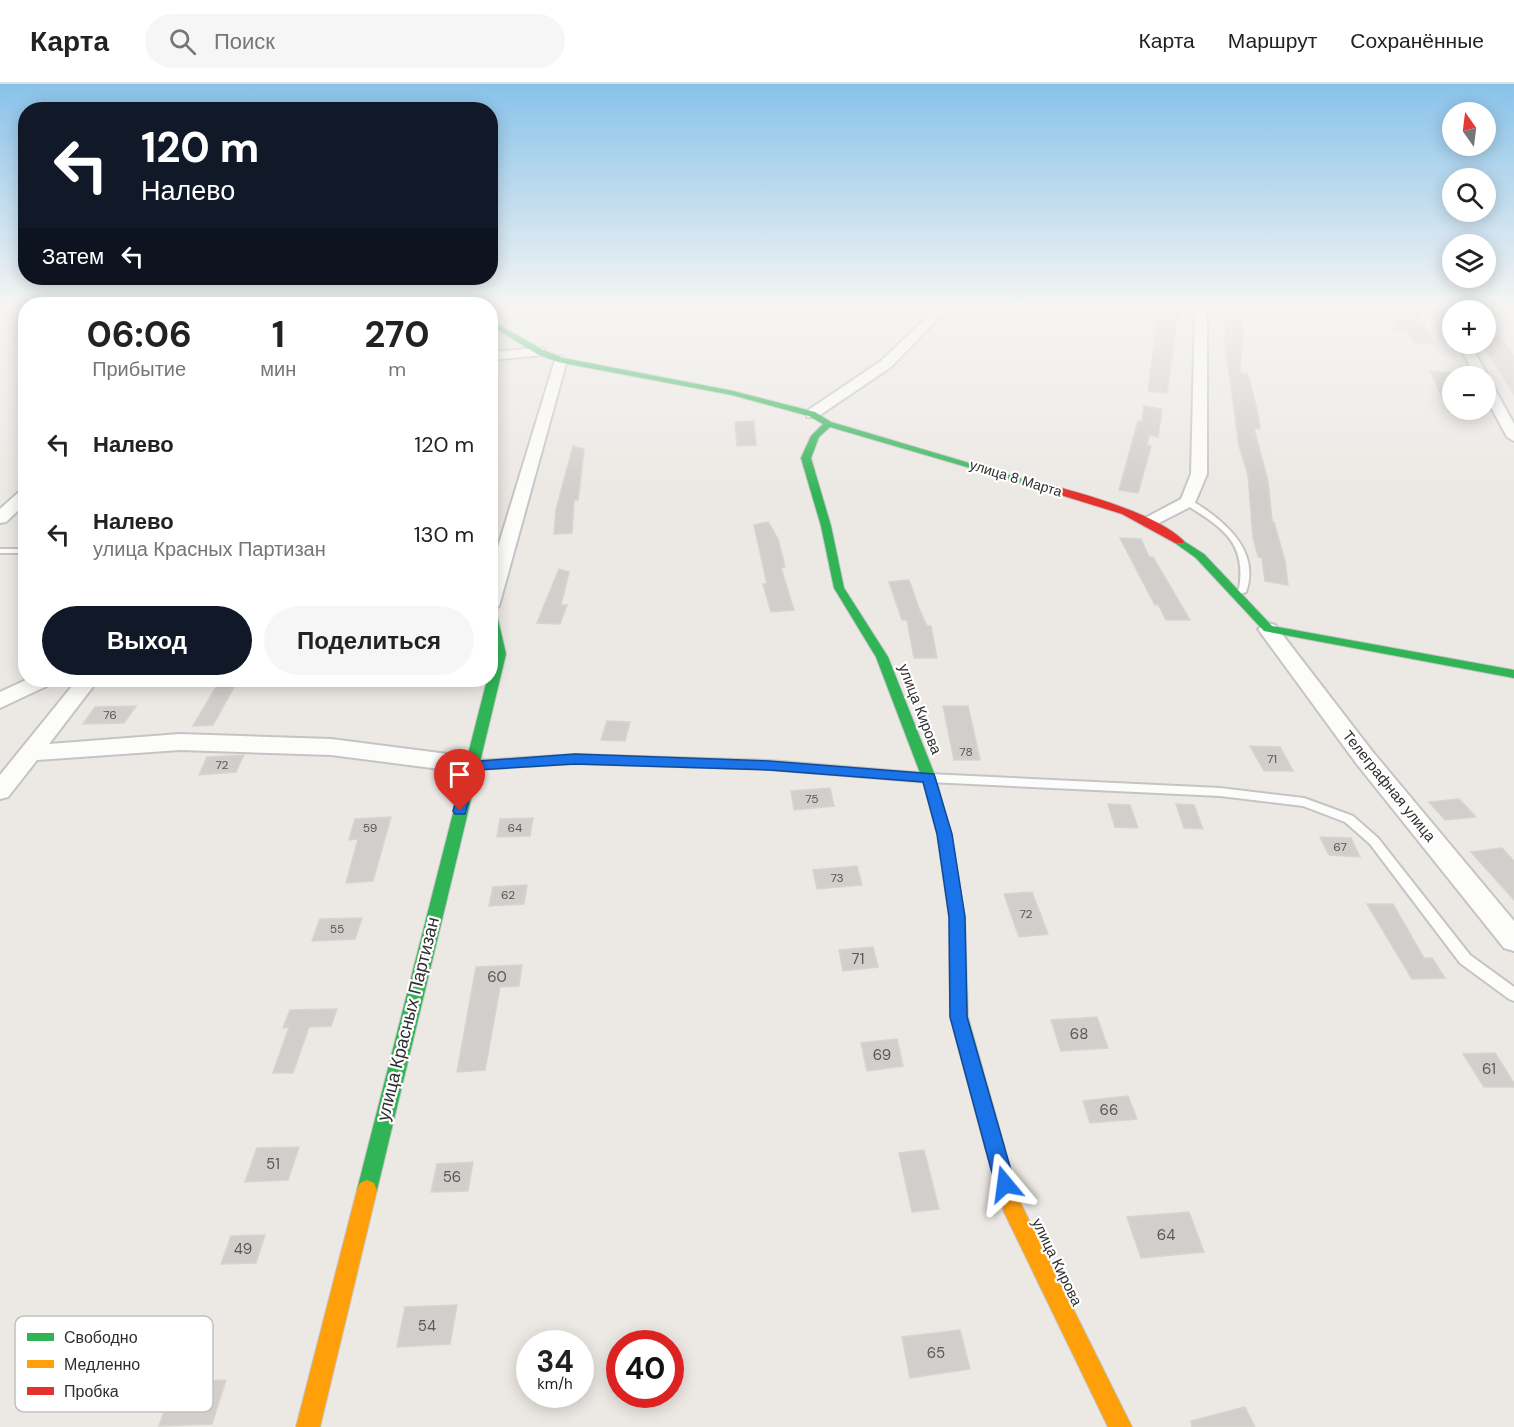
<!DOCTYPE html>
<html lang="ru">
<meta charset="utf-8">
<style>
:root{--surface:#fff;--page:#f6f6f6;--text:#222;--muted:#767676;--line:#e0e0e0;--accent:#111827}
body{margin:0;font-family:"DM Sans",sans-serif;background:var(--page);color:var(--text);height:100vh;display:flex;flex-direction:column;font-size:22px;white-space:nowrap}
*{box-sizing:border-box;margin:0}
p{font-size:20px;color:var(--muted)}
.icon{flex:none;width:33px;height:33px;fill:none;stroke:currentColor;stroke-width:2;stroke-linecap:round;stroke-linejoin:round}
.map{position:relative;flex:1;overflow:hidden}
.side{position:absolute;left:18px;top:213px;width:480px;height:390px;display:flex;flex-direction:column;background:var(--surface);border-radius:24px;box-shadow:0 3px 15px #0003}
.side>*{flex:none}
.guide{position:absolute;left:18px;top:18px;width:480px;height:183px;border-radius:24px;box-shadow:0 3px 15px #0003;background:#111827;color:#fff;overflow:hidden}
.needle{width:39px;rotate:346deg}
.fabs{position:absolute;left:1442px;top:18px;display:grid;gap:12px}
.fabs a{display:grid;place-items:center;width:54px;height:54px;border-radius:50%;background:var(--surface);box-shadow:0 3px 15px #0003;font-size:30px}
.speed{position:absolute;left:516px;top:1246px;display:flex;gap:12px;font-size:30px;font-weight:700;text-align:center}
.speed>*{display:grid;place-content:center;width:78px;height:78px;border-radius:50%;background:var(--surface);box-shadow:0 3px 15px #0003;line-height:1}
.speed small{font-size:15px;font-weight:400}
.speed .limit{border:9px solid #d22;background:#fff;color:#111}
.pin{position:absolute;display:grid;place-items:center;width:51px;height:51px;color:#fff;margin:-62px -26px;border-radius:50% 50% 50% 0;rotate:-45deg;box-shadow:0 0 6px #0007}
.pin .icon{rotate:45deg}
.me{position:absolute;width:66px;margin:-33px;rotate:344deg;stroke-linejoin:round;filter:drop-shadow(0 0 4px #0008)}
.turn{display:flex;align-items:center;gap:21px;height:126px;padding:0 24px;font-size:27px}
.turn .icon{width:78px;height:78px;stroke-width:2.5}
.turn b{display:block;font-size:42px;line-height:51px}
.then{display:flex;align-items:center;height:57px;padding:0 24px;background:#0003;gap:12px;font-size:22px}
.eta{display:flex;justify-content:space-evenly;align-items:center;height:102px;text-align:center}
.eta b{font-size:36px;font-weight:700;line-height:42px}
.action{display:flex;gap:12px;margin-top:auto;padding:12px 24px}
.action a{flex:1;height:69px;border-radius:36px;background:var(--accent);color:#fff;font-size:24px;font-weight:700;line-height:69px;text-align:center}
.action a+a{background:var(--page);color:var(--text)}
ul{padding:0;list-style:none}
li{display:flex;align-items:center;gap:18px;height:90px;padding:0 24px}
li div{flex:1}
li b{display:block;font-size:22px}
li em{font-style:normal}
header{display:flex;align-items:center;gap:36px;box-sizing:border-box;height:84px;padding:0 30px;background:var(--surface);border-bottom:2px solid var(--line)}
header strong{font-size:28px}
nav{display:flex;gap:33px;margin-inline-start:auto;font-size:21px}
.search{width:420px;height:54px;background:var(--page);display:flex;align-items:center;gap:15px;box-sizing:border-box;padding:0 21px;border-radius:33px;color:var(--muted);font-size:22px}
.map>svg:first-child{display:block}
</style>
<header>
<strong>Карта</strong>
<div class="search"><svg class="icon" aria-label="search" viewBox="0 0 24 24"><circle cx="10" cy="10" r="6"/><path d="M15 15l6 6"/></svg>Поиск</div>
<nav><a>Карта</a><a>Маршрут</a><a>Сохранённые</a></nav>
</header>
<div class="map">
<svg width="1514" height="1343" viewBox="0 0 1514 1343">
<rect width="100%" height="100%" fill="#ece8e4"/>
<path fill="#d1cecb" stroke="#d7d4d0" stroke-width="1.5" d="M1159,223H1179L1167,309L1148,307Z
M1226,223H1240L1243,249L1240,289L1248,290L1257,326L1260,345L1254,344L1268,397L1272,437L1274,438L1285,477L1288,501L1265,497L1262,474L1258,473L1253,453L1248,391L1239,362L1225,258Z
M1391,223H1415L1434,260L1414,259L1407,248L1395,246Z
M1485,250L1500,252L1514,272V310L1485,265Z
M1430,287L1451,289L1452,326H1467L1469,330L1449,328Z
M1144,322L1162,325L1158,353L1149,351L1147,361L1151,362L1138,409L1119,406L1138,337L1142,338Z
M754,337L756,361L737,362L735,338Z
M573,362L584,365L578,416H574L572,449L554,450L556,426Z
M768,438L778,455L785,483L781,484L794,526L771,528L763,500H767L754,441Z
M1120,454L1141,455L1149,473H1153L1190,536H1166L1158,520L1155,521Z
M559,485L569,488L561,521H567L560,540L537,539Z
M909,496L920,527L927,542H931L937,574H914L907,536H902L889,498Z
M220,596H238L213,641L193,642Z
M136,622L124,639L83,640L95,623Z
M943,622H968L980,676H954Z
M607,637L630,638L625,657L601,656Z
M1250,662L1280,663L1293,687H1264Z
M244,671L236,688L199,691L207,673Z
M830,704L834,722L794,726L791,707Z
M1459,715L1476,733L1445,736L1429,718Z
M1108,720L1130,721L1138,744L1115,743Z
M1176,720L1194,721L1203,745L1184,744Z
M391,733L373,797L346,799L358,755L349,756L355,735Z
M533,734L530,752L497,753L500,735Z
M1320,753L1351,754L1360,773L1329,771Z
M1502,764L1514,777V816L1471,768Z
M857,782L862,801L817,805L813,786Z
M527,801L524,820L489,822L493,803Z
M1032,808L1048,850L1019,853L1004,810Z
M1367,820H1393L1424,874H1432L1445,894L1412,895Z
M362,834L355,855L312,857L320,835Z
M873,863L878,883L843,887L839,866Z
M522,881L519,902L500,903L485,986L457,988L476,883Z
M337,925L331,942L309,943L293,989H273L289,943L283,944L290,926Z
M1097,933L1108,964L1061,967L1051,936Z
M897,955L903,982L867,987L861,959Z
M1495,969L1514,999V1003H1484L1463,970Z
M1128,1012L1137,1035L1090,1039L1083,1017Z
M299,1063L288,1096L245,1098L257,1064Z
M924,1066L939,1125L912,1128L899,1069Z
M473,1078L468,1107L431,1108L437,1080Z
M1189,1128L1204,1168L1141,1174L1127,1133Z
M265,1151L256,1179L221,1180L231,1152Z
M457,1221L450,1260L397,1263L405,1223Z
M960,1246L970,1285L910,1294L902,1253Z
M226,1296L212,1340L159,1342L174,1298Z
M1245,1323L1255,1343H1192L1191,1337Z"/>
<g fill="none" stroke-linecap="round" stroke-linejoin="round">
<defs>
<path id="lane" d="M1185,416C1193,416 1200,422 1206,426C1233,445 1259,472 1246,508L1235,512L1231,509L1239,505C1247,457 1221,443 1185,420Z
M0,465H26V469H0Z
M575,671L769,677L929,690L1220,704L1304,714L1353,732L1378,754L1470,871L1514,903V917L1509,915L1460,879L1370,760L1345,738L1303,722L1220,712L929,698L769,685L575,679L476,685L471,681L476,677Z"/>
<path id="street" d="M937,223H949L891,283L817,333H807V327L881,277Z
M1195,223H1207V390L1194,421L1151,443L1145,442L1143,438L1145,434L1181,415L1191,390Z
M1440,223H1452V238L1448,237Z
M1458,260H1470L1488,292L1486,295L1475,292Z
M540,264L544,265V271L490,276V268Z
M561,272L567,276L499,522L490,528V489L555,276Z
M1485,296L1492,300L1514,340V357L1507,353L1485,312Z
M26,405V419L6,438L0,439V425L20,407Z
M1268,539L1275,541L1372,667L1514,837V867L1504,864L1356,679L1258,545Z
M26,596H52L49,601L0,624V608Z
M77,596H98L49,660L180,650L331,655L471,673L479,675L482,681L479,687L471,689L331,671L180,666L37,676L8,713L0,715V691Z"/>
<path id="fast" d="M490,236L543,266L563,274L733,307L815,328L831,338L1033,398L1025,400L830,343L819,353L811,374L831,442L844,504L888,573L936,694L951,750L965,833L968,933L1005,1064L1002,1071L995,1074L988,1071L985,1064L950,933L949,833L937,750L922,694L876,573L834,504L821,442L801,374L811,352L823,340L809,332L732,311L558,278L537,270L490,241Z
M1179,454L1204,470L1272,542L1514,586V594L1264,547L1196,474L1175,459V455Z
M490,524L496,527L506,570L377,1106L374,1113L367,1116L360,1113L357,1106L487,596H490L494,570L490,554Z"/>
<path id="slow" d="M995,1054L1002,1057L1020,1118L1132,1343H1108L1004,1128L985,1064L988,1057Z
M367,1096L374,1099L377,1106L320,1343H296L357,1106L360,1099Z"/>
<path id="jam" d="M1028,395C1070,406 1154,427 1184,457L1183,459H1175L1122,430L1025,400V396Z"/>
</defs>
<use href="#lane" stroke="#c5c4c5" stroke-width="4"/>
<use href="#street" stroke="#c5c4c5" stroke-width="4"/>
<use href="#fast" stroke="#c5c4c5" stroke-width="2"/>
<use href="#slow" stroke="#c5c4c5" stroke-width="2"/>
<use href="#jam" stroke="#c5c4c5" stroke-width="2"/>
<path stroke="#c9c9c8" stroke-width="2" stroke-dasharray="2 1.5" stroke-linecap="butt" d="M0,227L15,223"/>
<use href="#lane" fill="#fcfcfb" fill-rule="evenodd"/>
<use href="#street" fill="#fcfcfb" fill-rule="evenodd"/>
<use href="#fast" fill="#30b455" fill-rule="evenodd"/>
<use href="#slow" fill="#ff9f0a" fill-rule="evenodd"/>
<use href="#jam" fill="#e5322d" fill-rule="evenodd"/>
</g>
<linearGradient id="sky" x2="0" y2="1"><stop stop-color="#88c2ea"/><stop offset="0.54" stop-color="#f6f5f3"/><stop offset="1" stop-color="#f6f5f3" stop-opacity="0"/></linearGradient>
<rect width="1514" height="411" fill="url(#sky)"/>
<path fill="#1a73e8" stroke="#114b97" stroke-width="1.5" d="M575,670L769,677L934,690L952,750L965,833L967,933L1015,1100L1012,1107L1005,1110L998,1107L995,1100L950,933L949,833L937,750L923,698L769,686L575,680L477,686L465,730H455L453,727L466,678Z"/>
<g text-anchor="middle" stroke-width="4.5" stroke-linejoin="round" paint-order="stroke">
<g font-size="12" fill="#585857">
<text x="110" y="635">76</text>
<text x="966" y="672">78</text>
<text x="1272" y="679">71</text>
<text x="222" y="685">72</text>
<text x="812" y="719">75</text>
<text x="370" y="748">59</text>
<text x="515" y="748">64</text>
<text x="1340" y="767">67</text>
<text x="837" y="798">73</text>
<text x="508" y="815">62</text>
<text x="1026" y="834">72</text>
<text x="337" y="849">55</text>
</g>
<g font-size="14" fill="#2e2e2e" stroke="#fff">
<text transform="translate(1016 394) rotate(17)" y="5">улица 8 Марта</text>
</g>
<g font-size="15" fill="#2e2e2e" stroke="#fff">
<text transform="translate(920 625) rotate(69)" y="5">улица Кирова</text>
<text transform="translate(1389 702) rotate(51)" y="5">Телеграфная улица</text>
<text transform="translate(1057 1178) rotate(64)" y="5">улица Кирова</text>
</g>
<g font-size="15" fill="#585857">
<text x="858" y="880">71</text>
<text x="497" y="898">60</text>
<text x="1079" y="955">68</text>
<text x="882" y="976">69</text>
<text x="1489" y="990">61</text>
<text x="1109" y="1031">66</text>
<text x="273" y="1085">51</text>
<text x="452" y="1098">56</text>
<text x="1166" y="1156">64</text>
<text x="243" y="1170">49</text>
<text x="427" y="1247">54</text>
<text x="936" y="1274">65</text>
</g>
<g font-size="18" fill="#2e2e2e" stroke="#fff">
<text transform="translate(408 935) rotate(-76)" y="6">улица Красных Партизан</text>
</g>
</g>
<rect x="15" y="1232" width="198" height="96" rx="9" fill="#fff" stroke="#c0c0c0" stroke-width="1.5"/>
<rect x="27" y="1249" width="27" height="8" fill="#30b455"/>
<rect x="27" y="1276" width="27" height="8" fill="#ff9f0a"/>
<rect x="27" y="1303" width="27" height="8" fill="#e5322d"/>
<g font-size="16" fill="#2e2e2e">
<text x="64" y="1259">Свободно</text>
<text x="64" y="1286">Медленно</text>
<text x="64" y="1313">Пробка</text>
</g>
</svg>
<div class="fabs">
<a><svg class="needle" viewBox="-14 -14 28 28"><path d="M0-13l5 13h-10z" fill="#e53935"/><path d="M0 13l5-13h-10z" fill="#767676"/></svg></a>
<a><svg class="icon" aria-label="search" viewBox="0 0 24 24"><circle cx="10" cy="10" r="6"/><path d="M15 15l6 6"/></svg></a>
<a><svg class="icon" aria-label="layers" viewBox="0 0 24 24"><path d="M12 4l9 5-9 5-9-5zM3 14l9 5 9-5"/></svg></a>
<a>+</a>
<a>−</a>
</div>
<div class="speed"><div>34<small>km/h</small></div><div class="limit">40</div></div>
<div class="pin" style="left:460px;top:727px;background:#d93025"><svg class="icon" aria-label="arrive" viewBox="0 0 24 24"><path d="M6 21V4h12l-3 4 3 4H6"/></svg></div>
<svg class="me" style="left:1005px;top:1100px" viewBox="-20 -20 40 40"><path d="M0-17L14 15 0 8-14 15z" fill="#1a73e8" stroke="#fff" stroke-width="4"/></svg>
<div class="guide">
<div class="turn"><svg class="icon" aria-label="left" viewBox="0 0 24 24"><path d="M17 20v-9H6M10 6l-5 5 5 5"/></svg><div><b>120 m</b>Налево</div></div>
<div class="then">Затем<svg class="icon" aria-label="left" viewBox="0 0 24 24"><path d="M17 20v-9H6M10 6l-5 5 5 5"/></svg></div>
</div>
<section class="side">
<div class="eta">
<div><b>06:06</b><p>Прибытие</p></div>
<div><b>1</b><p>мин</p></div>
<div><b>270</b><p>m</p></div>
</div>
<ul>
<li><svg class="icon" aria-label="left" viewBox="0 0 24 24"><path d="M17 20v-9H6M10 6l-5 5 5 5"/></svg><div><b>Налево</b></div><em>120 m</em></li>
<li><svg class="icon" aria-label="left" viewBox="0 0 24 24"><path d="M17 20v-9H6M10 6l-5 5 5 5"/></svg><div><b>Налево</b><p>улица Красных Партизан</p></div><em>130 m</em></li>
</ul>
<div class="action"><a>Выход</a><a>Поделиться</a></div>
</section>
</div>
